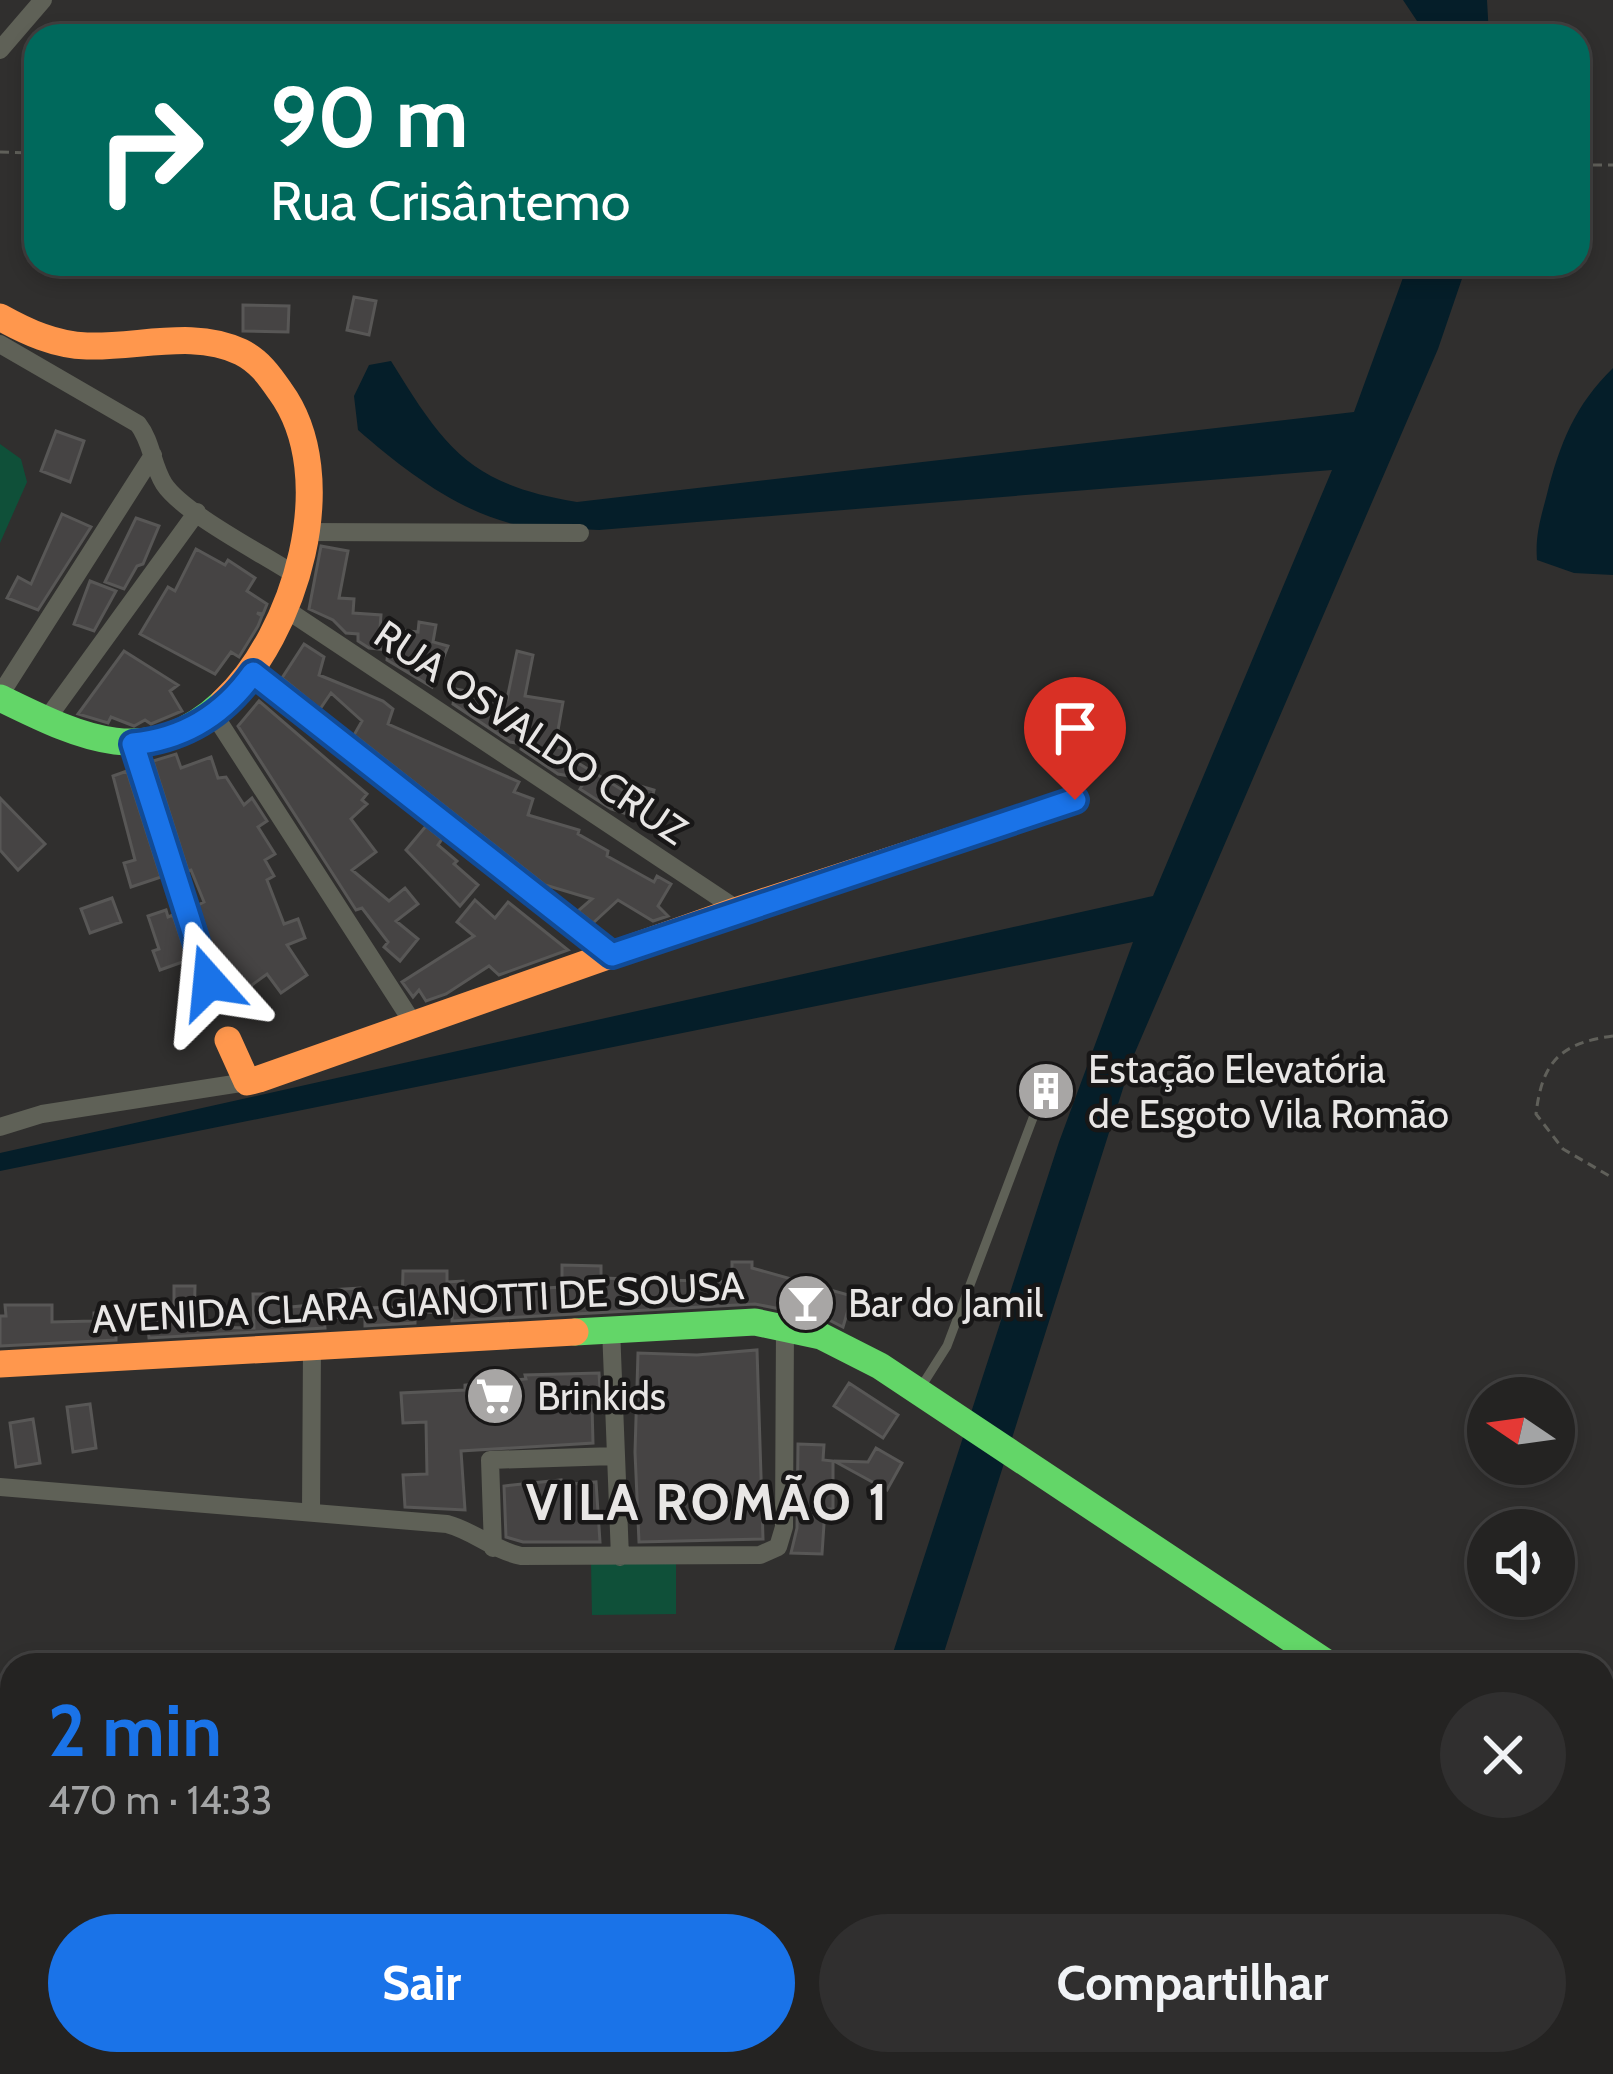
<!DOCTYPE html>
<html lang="pt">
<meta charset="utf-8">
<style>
:root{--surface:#242322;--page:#302f2f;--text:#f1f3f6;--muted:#a3a4a5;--line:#414040;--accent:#1a73e8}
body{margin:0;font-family:Cabin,sans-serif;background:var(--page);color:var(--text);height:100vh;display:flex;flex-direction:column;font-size:45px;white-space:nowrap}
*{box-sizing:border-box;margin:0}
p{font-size:39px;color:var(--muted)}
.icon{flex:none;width:66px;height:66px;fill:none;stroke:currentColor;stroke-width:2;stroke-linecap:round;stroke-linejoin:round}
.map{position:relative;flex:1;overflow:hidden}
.panel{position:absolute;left:0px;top:1653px;width:1614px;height:423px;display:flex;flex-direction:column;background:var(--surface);border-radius:36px 36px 0 0;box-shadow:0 6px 18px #0003,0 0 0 3px var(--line)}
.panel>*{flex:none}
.guide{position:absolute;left:24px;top:24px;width:1566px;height:252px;border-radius:36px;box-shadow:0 6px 18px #0003,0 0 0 3px var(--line);background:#00695c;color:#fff;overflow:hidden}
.needle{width:78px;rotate:283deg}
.buttons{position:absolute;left:1467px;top:1377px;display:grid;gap:24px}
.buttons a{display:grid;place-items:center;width:108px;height:108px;border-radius:50%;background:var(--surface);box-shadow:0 6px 18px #0003,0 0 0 3px var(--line);font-size:60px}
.pin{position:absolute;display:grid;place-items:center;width:102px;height:102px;color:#fff;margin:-123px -51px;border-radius:50% 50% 50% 0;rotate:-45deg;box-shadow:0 0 12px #0007}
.pin .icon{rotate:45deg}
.me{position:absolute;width:132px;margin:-66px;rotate:342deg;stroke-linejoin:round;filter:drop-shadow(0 0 9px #0008)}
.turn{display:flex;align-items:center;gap:42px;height:252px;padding:0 48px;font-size:54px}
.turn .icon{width:156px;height:156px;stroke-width:2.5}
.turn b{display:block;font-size:84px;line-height:102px}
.round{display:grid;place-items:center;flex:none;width:126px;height:126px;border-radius:63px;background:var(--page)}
.headline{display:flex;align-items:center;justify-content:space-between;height:204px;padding:0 48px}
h1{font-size:72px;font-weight:800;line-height:90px;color:var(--accent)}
.button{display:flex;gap:24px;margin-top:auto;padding:24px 48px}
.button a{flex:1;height:138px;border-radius:72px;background:var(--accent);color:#fff;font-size:48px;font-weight:800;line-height:138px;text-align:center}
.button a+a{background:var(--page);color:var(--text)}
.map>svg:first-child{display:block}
</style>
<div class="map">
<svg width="1613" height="2074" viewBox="0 0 1613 2074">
<rect width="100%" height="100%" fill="#302f2e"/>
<path fill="#0f5039" d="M0,444L21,459L27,482L0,543Z
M591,1563H676V1614L592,1615Z
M12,1836V2051L0,2063V1848Z"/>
<path fill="#051e29" d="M1403,0H1487L1489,36H1427Z
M1408,264H1467L1438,349L1133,1057L940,1665H889L1059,1142L1133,942L0,1171V1153L1153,896L1332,470L599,530C572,528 539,531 513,524C454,509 403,469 358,430L354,396L369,365L391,361C446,450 470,484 577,502L1354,412Z
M1613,368V575L1574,573L1537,560C1535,535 1541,517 1547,494C1560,443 1575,405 1613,368Z"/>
<path fill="#464444" stroke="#585756" stroke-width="3" d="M354,297L376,301L369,335L347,330Z
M243,305L289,306L288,332L243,331Z
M56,431L84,441L70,482L41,471Z
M62,514L91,527L38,610L7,598L18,577L31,584Z
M136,518L159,526L143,564L137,566L124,589L105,582Z
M321,546L348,551L339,598L354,599L353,613L381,615L380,628L418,632L419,622L436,625L433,642L448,646L432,687L387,660L388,650L369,648L358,641V634L346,633L333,620L309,609Z
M196,549L225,565L228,560L255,578L247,591L267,604L263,614L257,613L262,616L258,626L239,657L231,652L215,674L140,634L168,587L175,591Z
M90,581L116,591L94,631L74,624Z
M304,644L324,657L319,675L383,701L393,709L388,724L519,782L514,792L533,799L528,815L579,830L578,834L608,851L607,856L654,882L657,876L671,884L658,906L668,916L653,921L618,900L593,923L578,911L592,899L545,885L354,735L362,721L331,693L320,709L282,678Z
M124,651L178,685L170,691L182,711L151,724L145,720L134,726L111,717L108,723L78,714Z
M517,651L533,655L525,696L563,702L555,747L580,751L578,763L624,791L626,782L654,790L646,820L611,809L580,789L586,779L558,774L521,749L522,744L510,742L453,704L456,689L507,699Z
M259,701L367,794L362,800L367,804L351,819L376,852L352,870L389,901L405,888L418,904L396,921L418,939L400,961L384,947L388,942L362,908L356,910L238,726Z
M176,754L181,768L211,757L218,778L226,777L244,805L252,798L267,821L258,827L275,854L265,860L274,876L267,880L284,924L298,919L305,938L287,945L307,975L281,993L267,974L241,993L228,973L221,975L198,905L204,902L191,870L188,871L153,761Z
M127,771L161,877L131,887L124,863L135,860L113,776Z
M0,798L45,844L18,870L0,850Z
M426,826L442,839L438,845L457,861L454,864L478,885L460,906L406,850Z
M112,898L121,922L90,933L81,909Z
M475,900L495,918L508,902L568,950L499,975L489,966L446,994L426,1001L419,990L413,997L402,982L474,936L457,922Z
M166,910L168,917L173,915L188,960L160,970L153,951L159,949L148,916Z
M1035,1072L1066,1083L1056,1110L1026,1099Z
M732,1262H752V1268L852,1296L843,1327L825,1318L755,1304L452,1321V1313L415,1312V1323L365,1326V1308L402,1307L403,1271H447V1282L463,1281L464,1306H497L496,1291L562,1287V1265L601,1266V1278L732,1282Z
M174,1286H195L194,1327L254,1328L253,1294H289L290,1307L323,1304L325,1328L149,1338L147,1318L174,1316Z
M360,1288L362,1316L330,1318L329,1290Z
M5,1305H52V1322L94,1321V1313H116V1340L0,1346V1316H6Z
M757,1350L763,1539L639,1542L635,1452L638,1353L697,1355Z
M599,1373L601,1406H592L593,1443L461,1451L465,1510L405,1507L403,1475L427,1474L426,1422L403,1423L401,1393L465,1390V1385L526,1379L525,1375Z
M849,1383L898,1415L883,1438L834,1406Z
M90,1404L96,1448L73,1452L67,1407Z
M33,1419L40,1463L16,1467L10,1423Z
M798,1444L824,1445L823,1460L833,1461V1509H825L822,1554L791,1553L797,1528Z
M876,1448L902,1463L887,1490L834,1461L868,1462Z
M561,1480V1485L596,1482L600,1542H523L506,1537L504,1486Z"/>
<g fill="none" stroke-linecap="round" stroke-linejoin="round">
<path stroke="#60605a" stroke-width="3" stroke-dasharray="9 6" stroke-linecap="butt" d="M0,152L36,153
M1578,165H1613
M1613,1036C1560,1043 1542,1062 1536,1114L1563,1149L1613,1178
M1602,1783L1613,1784"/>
<path stroke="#5f6157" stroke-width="9" d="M921,1387L947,1346L1036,1110"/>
<path stroke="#5f6157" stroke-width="18" d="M0,50L43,0
M0,344L138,424C152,442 152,465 164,484C183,513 263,554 295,575
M304,532L580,533
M287,610L738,910
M253,673L612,955
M0,695L153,455
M215,716L413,1023
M46,720L197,512
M133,744L209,982
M0,1127L42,1114L247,1082
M611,1328L620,1557
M0,1487L447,1524C474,1531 493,1550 521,1556L760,1555L778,1547L784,1527L785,1325
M311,1511L312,1346
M493,1548L490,1460L615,1456
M1602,1845L1613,1853"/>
<path stroke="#63d668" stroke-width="27" d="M0,698C80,737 148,772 223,702
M575,1332L755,1322L821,1336L880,1366L1330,1665"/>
<path stroke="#ff974d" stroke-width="27" d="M0,317C27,332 55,345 87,346C137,348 194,329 241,352C259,361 269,375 280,391C343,477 295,635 223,702
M228,1040L247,1082L259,1079L738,910L1075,800
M0,1364L575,1332"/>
</g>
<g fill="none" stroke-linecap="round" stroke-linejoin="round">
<defs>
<path id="route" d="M209,982L133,744C184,739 224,714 253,673L612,955L1075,800"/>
</defs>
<use href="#route" stroke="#114b97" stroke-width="30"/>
<use href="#route" stroke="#1a73e8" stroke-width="21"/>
</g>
<defs>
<symbol id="building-disc" viewBox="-11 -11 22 22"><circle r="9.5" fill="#a8a6a5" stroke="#181717"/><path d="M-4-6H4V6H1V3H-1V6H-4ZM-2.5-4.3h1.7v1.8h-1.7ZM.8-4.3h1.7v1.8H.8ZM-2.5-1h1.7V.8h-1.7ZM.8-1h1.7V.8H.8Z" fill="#fff"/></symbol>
<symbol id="bar-disc" viewBox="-11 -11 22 22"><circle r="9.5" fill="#a8a6a5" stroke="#181717"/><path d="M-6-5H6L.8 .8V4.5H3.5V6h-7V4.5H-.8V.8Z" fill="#fff"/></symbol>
<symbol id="supermarket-disc" viewBox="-11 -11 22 22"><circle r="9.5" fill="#a8a6a5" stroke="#181717"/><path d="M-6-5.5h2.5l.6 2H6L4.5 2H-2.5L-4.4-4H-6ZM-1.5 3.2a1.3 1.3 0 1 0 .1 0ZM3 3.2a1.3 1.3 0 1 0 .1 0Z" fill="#fff"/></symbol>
</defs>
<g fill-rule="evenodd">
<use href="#building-disc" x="1013" y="1058" width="66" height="66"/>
<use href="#bar-disc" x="773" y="1270" width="66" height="66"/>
<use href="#supermarket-disc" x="462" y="1363" width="66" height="66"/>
</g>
<g text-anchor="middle" stroke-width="9" stroke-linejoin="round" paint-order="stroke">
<g font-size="39" fill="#e8e6e5" stroke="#181717">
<text transform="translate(531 732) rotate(34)" y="14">RUA OSVALDO CRUZ</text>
<text transform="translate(418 1302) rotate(-3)" y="14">AVENIDA CLARA GIANOTTI DE SOUSA</text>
</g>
<g font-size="39" fill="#e8e6e5" stroke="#181717" text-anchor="start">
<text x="1088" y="1083">Estação Elevatória<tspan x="1088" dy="45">de Esgoto Vila Romão</tspan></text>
<text x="848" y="1317">Bar do Jamil</text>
<text x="537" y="1410">Brinkids</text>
</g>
<g font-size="51" font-weight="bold" letter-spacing="3" fill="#e8e6e5" stroke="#181717">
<text x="708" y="1520">VILA ROMÃO 1</text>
</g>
</g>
</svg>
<div class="buttons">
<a><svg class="needle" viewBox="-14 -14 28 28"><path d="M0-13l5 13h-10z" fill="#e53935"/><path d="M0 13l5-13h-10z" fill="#a3a4a5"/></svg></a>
<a><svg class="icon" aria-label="sound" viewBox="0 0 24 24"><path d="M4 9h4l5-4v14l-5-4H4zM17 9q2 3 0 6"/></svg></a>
</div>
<div class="pin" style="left:1075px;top:800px;background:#d93025"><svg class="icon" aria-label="arrive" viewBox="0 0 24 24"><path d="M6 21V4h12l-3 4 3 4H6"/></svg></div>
<svg class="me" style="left:209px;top:982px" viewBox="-20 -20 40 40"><path d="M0-17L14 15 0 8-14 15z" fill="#1a73e8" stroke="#fff" stroke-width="4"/></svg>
<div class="guide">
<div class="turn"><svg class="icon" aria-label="right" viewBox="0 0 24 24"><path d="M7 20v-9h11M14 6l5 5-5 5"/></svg><div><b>90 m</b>Rua Crisântemo</div></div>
</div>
<section class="panel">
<div class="headline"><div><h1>2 min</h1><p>470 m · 14:33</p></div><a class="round"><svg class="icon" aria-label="close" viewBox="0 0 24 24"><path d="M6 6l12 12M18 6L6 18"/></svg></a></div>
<div class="button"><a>Sair</a><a>Compartilhar</a></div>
</section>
</div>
